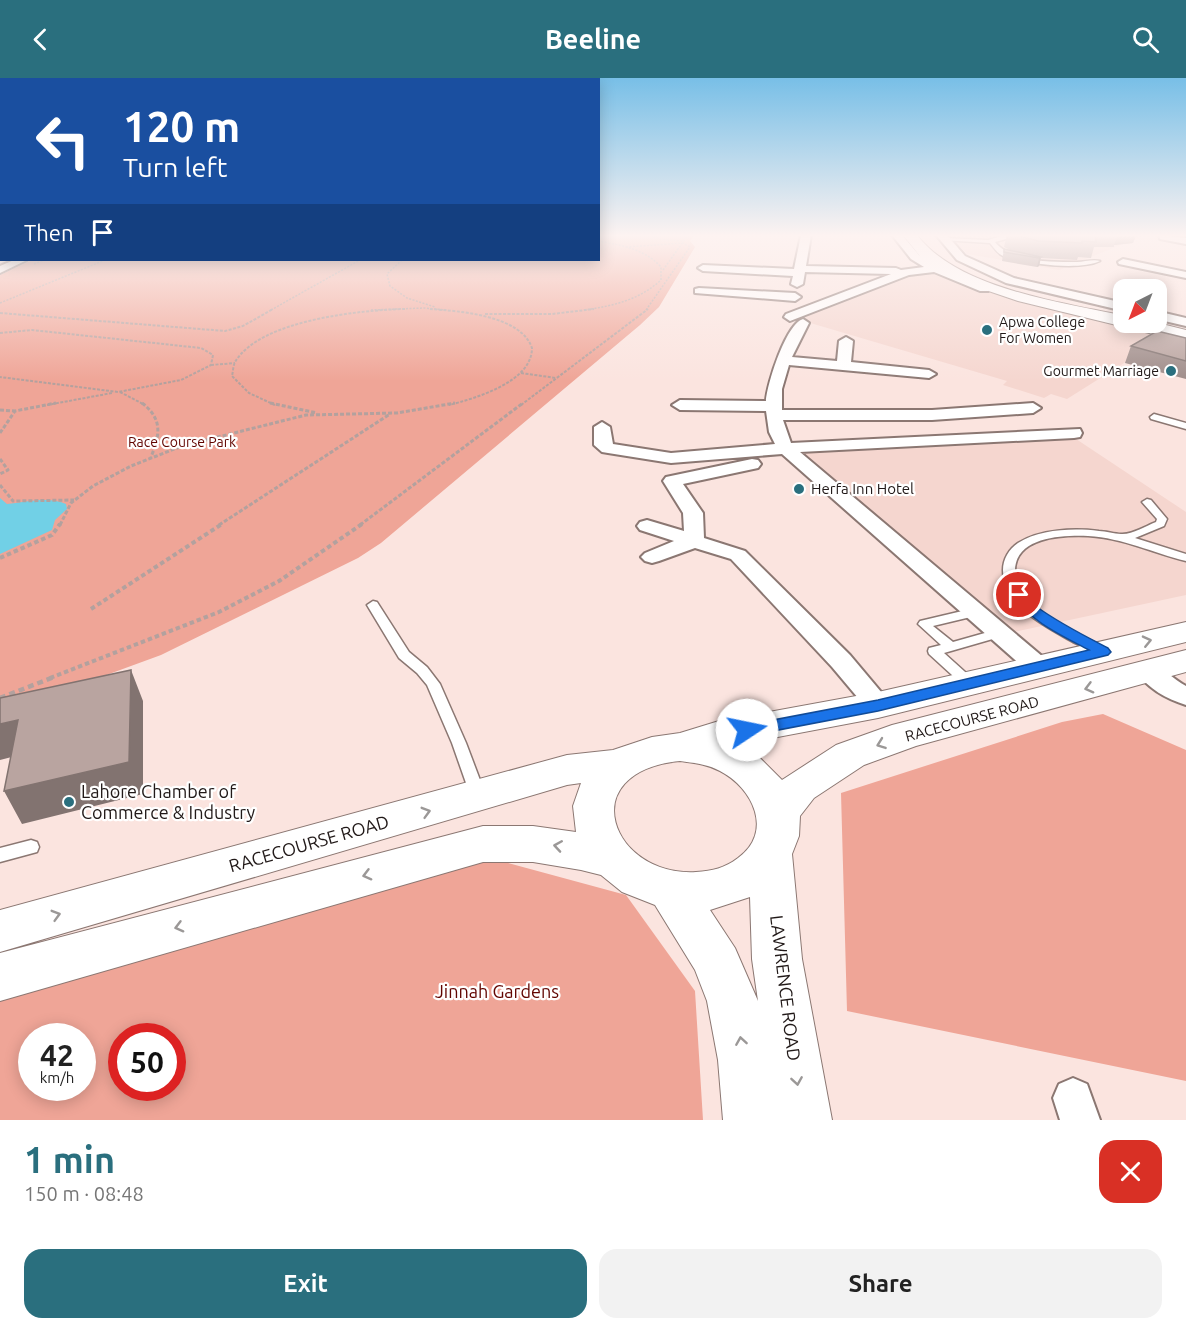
<!DOCTYPE html>
<meta charset="utf-8">
<style>
:root{--surface:#fff;--page:#f2f2f2;--text:#222;--muted:#767676;--accent:#2a6f7e}
body{margin:0;font-family:Ubuntu,sans-serif;background:var(--page);color:var(--text);height:100vh;display:flex;flex-direction:column;font-size:22px;white-space:nowrap}
*{box-sizing:border-box;margin:0}
p{font-size:20px;color:var(--muted)}
.icon{flex:none;width:33px;height:33px;fill:none;stroke:currentColor;stroke-width:2;stroke-linecap:round;stroke-linejoin:round}
.map{position:relative;height:1042px;overflow:hidden}
.sheet{display:flex;flex-direction:column;background:var(--surface);flex:1}
.sheet>*{flex:none}
.banner{position:absolute;left:0px;top:0px;width:600px;height:183px;box-shadow:0 3px 15px #0003;background:#1a4fa0;color:#fff;overflow:hidden}
.needle{width:39px;rotate:222deg}
.buttons{position:absolute;left:1113px;top:201px;display:grid;gap:12px}
.buttons a{display:grid;place-items:center;width:54px;height:54px;border-radius:12px;background:var(--surface);box-shadow:0 3px 15px #0003;font-size:30px}
.speed{position:absolute;left:18px;top:945px;display:flex;gap:12px;font-size:30px;font-weight:700;text-align:center}
.speed>*{display:grid;place-content:center;width:78px;height:78px;border-radius:50%;background:var(--surface);box-shadow:0 3px 15px #0003;line-height:1}
.speed small{font-size:15px;font-weight:400}
.speed .limit{border:9px solid #d22;background:#fff;color:#111}
.pin{position:absolute;display:grid;place-items:center;width:51px;height:51px;color:#fff;margin:-26px;border:3px solid #fff;border-radius:50%;box-shadow:0 2px 6px #0007}
.me{position:absolute;width:66px;margin:-33px;rotate:79deg;stroke-linejoin:round;filter:drop-shadow(0 0 4px #0008)}
.turn{display:flex;align-items:center;gap:21px;height:126px;padding:0 24px;font-size:27px}
.turn .icon{width:78px;height:78px;stroke-width:2.5}
.turn b{display:block;font-size:42px;line-height:51px}
.then{display:flex;align-items:center;height:57px;padding:0 24px;background:#0003;gap:12px;font-size:22px}
.round{display:grid;place-items:center;flex:none;width:63px;height:63px;border-radius:18px;background:var(--page)}
.overview{display:flex;align-items:center;justify-content:space-between;height:102px;padding:0 24px}
h1{font-size:36px;font-weight:700;line-height:45px;color:var(--accent)}
.action{display:flex;gap:12px;margin-top:auto;padding:12px 24px}
.action a{flex:1;height:69px;border-radius:18px;background:var(--accent);color:#fff;font-size:24px;font-weight:700;line-height:69px;text-align:center}
.action a+a{background:var(--page);color:var(--text)}
header{display:flex;justify-content:space-between;align-items:center;height:78px;padding:0 24px;background:var(--accent);color:#fff;font-size:27px;font-weight:700}
.map>svg:first-child{display:block}
</style>
<header><svg class="icon" aria-label="back" viewBox="0 0 24 24"><path d="M15 5l-7 7 7 7"/></svg>Beeline<svg class="icon" aria-label="search" viewBox="0 0 24 24"><circle cx="10" cy="10" r="6"/><path d="M15 15l6 6"/></svg></header>
<div class="map">
<svg width="1186" height="1042" viewBox="0 0 1186 1042">
<rect width="100%" height="100%" fill="#fbe4df"/>
<path fill="#f5d6cf" d="M949,157H1145L1059,192L967,176Z
M935,191L1167,258L1067,321L1051,316L1044,320L1003,307L1007,303L790,239L907,194Z
M1073,359L1186,434V517L1014,554L803,374Z"/>
<path fill="#efa597" fill-rule="evenodd" d="M599,157H694L690,163L695,169L659,229L640,247L381,465L358,480L161,577L0,636V197L32,182H598Z
M1103,636L1186,672V1003L847,933L841,715L1062,644Z
M493,781L626,817L695,913L703,1042H0V921ZM32,958H82V1010H32ZM122,958H172V1010H122Z"/>
<path fill="#71d0e6" d="M0,420L7,426C25,424 50,418 66,426L67,431L55,442L52,452L0,476Z"/>
<g fill="none" stroke-linecap="round" stroke-linejoin="round">
<defs>
<path id="lane" d="M1005,157H1011L1006,161L995,164C1012,185 1051,184 1077,184C1084,184 1093,181 1100,183C1080,193 1024,186 1003,178C997,175 994,170 990,165L942,162L945,160L988,162Z
M1154,336L1186,345V351L1151,341L1150,339Z
M1147,421L1151,422L1167,441L1164,448L1135,460L1186,476V483C1153,475 1123,460 1088,458C1062,457 1014,459 1015,494C1015,505 1021,515 1028,522C1049,544 1080,557 1107,570L1108,573L1107,576C1096,579 1083,568 1073,564C1046,549 1003,528 1003,492C1003,481 1009,471 1018,465C1040,451 1074,450 1099,453C1106,453 1114,456 1121,456C1131,457 1146,448 1156,444L1157,441L1142,424Z
M373,523L377,524L409,574L427,589L440,606L466,665L486,718L484,722L478,724L472,722L452,665L427,607L417,595L399,580L367,527Z
M975,530L981,534L979,537L933,548L953,564L999,551L1005,555L1003,558L944,575L974,602L976,605L974,608H964L929,576L928,573L929,570L941,567L918,546L920,543Z
M31,762L37,764L39,769L37,774L0,784V770Z"/>
<path id="street" d="M801,157H811L806,188L896,190L901,192L924,189L911,181L892,157H902L919,177L939,189L990,211L988,213H980L934,194L909,197L790,243L784,239L786,236L891,196L805,194L803,206L797,209L791,206L793,198L703,193L698,190L703,187L794,191Z
M936,157H947L965,178L1014,200L1124,225V233L1006,205L957,182Z
M1159,157L1186,160V166L1160,161Z
M1123,181L1186,194V200L1119,186L1118,184Z
M14,182H27L0,195V188Z
M699,210L795,215L801,219L795,223L695,215V211Z
M1156,233L1186,240V248L1156,241Z
M803,241L809,245L792,279L837,283L839,263L846,259L853,263L851,284L929,292L936,296L929,300L789,287L782,311V332H932L1033,325L1041,330L1033,335L932,342H783L791,365L1080,351L1082,355L1080,359L1074,360L800,374L1049,584L1052,590L1049,596L1040,598L1031,596L782,376L671,385L608,375L602,374L594,367V349L602,344L610,349L613,366L671,375L775,366L769,354L766,333L680,332L672,327L680,322L766,323C767,306 786,246 803,241Z
M752,381L758,382L761,386L758,390L683,406L703,435L704,460L745,473L850,577L887,621L891,627L887,633L878,636L869,633L832,589L731,481L695,470L659,483L652,485L645,483L641,479L645,475L674,463L640,452L637,448L640,444L647,442L684,453L683,435L663,403L666,399Z
M1150,586C1164,590 1173,601 1186,608V627C1167,621 1148,611 1137,594L1141,588Z
M1073,1000L1087,1006L1100,1042H1060L1053,1020L1059,1006Z"/>
<path id="secondary" d="M903,157H917C958,211 1061,224 1124,238V244H1154L1186,252V264L1018,223L968,206L923,182Z
M1186,544V564L878,640L735,667L758,678L782,702L836,667L892,647L1186,572V594L916,668L864,687L814,720L800,738L799,758L792,776L802,881L832,1042H723L718,982L707,923L695,892L655,827L622,814L601,797L581,792L533,784H483L0,923V875L483,748H533L576,754L573,728L581,705L567,707L0,874V832L567,677L613,672L652,659L680,655L719,643L878,614ZM680,683C694,685 707,686 720,693C753,710 774,754 738,780C725,790 712,793 696,794C612,799 571,694 680,683ZM750,819L752,881L758,923L735,870L710,832Z"/>
</defs>
<use href="#lane" stroke="#8b7772" stroke-width="3"/>
<use href="#street" stroke="#8b7772" stroke-width="4"/>
<use href="#secondary" stroke="#8b7772" stroke-width="2"/>
<path stroke="#b3a19e" stroke-width="1.5" stroke-dasharray="2 1.5" stroke-linecap="butt" d="M650,157L659,161L683,163
M626,169L683,165L690,169L646,232
M402,182L387,196L390,208L407,220L435,229
M34,186L44,182
M663,192L688,157
M0,225L105,182
M271,232L360,182
M371,232L424,230L447,232
M584,232C613,228 639,222 661,202V189C645,171 621,167 598,163"/>
<path stroke="#b3a19e" stroke-width="2" stroke-dasharray="3 1.5" stroke-linecap="butt" d="M430,231C458,233 521,237 532,270C532,304 476,320 449,327
M0,235L225,253L243,248L273,231
M485,236H552L594,231
M0,255L32,252L201,270L213,277L211,287L181,302L118,314L0,299
M211,287L235,285
M521,295L556,300
M120,314L145,327
M47,327L112,315
M275,327L249,315L232,298C233,294 233,288 235,284C260,242 360,232 405,231
M521,327L648,231"/>
<path stroke="#b3a19e" stroke-width="3" stroke-dasharray="4 2" stroke-linecap="butt" d="M142,325C163,341 160,357 151,379
M270,325L317,335
M0,332L15,333
M0,355L15,333L56,325
M0,381L8,392L0,396
M0,407L13,423L74,422
M60,447L71,425L93,408L131,388L182,368L306,337L397,335L455,325
M219,447L390,336
M360,447L523,325"/>
<path stroke="#b3a19e" stroke-width="4" stroke-dasharray="4.5 3" stroke-linecap="butt" d="M0,480L52,457L60,446
M91,531L222,446
M50,600L219,534L279,503L362,446"/>
<path stroke="#b3a19e" stroke-width="4.5" stroke-dasharray="6 4" stroke-linecap="butt" d="M0,620L54,599"/>
<use href="#lane" fill="#fff" fill-rule="evenodd"/>
<use href="#street" fill="#fff" fill-rule="evenodd"/>
<use href="#secondary" fill="#fff" fill-rule="evenodd"/>
</g>
<path fill="#9f8d8a" d="M1007,157H1136L1133,165L1114,167V169H1094L1091,180L1078,179L1077,182L1041,180L1039,188L1037,189L1002,183L1004,171L1010,172L1004,169Z
M1186,260V301L1125,285L1131,268Z"/>
<path fill="#827370" d="M1118,157H1136L1133,165L1114,167Z
M1041,179L1039,188L1037,189L1039,180Z
M131,592L143,623V716L22,746L4,713Z
M18,642L35,673L0,682V646Z"/>
<path fill="#b9a4a0" stroke="#827370" stroke-width="1.5" d="M1016,157H1095L1096,164L1082,163V165L1038,163Z
M1004,171L1041,179L1039,180L1004,174Z
M1157,253L1186,260V283L1131,268Z
M131,592L129,684L4,713L18,642L0,646V620Z"/>
<defs><path id="oneway-chevron" d="M-2-3.5L2.5 0L-2 3.5" fill="none" stroke-width="1.6" stroke-linecap="round" stroke-linejoin="round" transform="scale(1.5)"/></defs>
<g stroke="#9b9897">
<use href="#oneway-chevron" transform="translate(1147 563) rotate(-13)"/>
<use href="#oneway-chevron" transform="translate(1089 610) rotate(165)"/>
<use href="#oneway-chevron" transform="translate(881 666) rotate(160)"/>
<use href="#oneway-chevron" transform="translate(426 734) rotate(-16)"/>
<use href="#oneway-chevron" transform="translate(558 768) rotate(-171)"/>
<use href="#oneway-chevron" transform="translate(367 797) rotate(165)"/>
<use href="#oneway-chevron" transform="translate(56 837) rotate(-16)"/>
<use href="#oneway-chevron" transform="translate(179 849) rotate(165)"/>
<use href="#oneway-chevron" transform="translate(741 963) rotate(-99)"/>
<use href="#oneway-chevron" transform="translate(797 1003) rotate(81)"/>
</g>
<linearGradient id="sky" x2="0" y2="1"><stop stop-color="#78bfe7"/><stop offset="0.52" stop-color="#fdf3f1"/><stop offset="1" stop-color="#fdf3f1" stop-opacity="0"/></linearGradient>
<rect width="1186" height="303" fill="url(#sky)"/>
<path fill="#1a73e8" stroke="#114b97" stroke-width="1.5" d="M1019,513C1027,515 1030,524 1037,529C1059,545 1083,557 1108,570L1111,574L1108,577L878,633L747,658L741,657L739,652L741,648L747,647L878,622L1089,572C1061,557 1031,544 1012,517Z"/>
<g fill="#2a6f7e" stroke="#fff" stroke-width="2">
<circle cx="987" cy="252" r="6"/>
<circle cx="1171" cy="293" r="6"/>
<circle cx="799" cy="411" r="6"/>
<circle cx="69" cy="724" r="6"/>
</g>
<g text-anchor="middle" stroke-width="4.5" stroke-linejoin="round" paint-order="stroke">
<g font-size="14" fill="#211918" stroke="#fff" text-anchor="start">
<text x="999" y="249">Apwa College<tspan x="999" dy="16">For Women</tspan></text>
<text x="1159" y="298" text-anchor="end">Gourmet Marriage</text>
</g>
<g font-size="14" fill="#620500" stroke="#fff">
<text x="182" y="369">Race Course Park</text>
</g>
<g font-size="15" fill="#211918" stroke="#fff" text-anchor="start">
<text x="811" y="416">Herfa Inn Hotel</text>
</g>
<g font-size="15" fill="#211918" stroke="#fff">
<text transform="translate(972 641) rotate(-15)" y="5">RACECOURSE ROAD</text>
</g>
<g font-size="18" fill="#211918" stroke="#fff" text-anchor="start">
<text x="81" y="720">Lahore Chamber of<tspan x="81" dy="21">Commerce &amp; Industry</tspan></text>
</g>
<g font-size="18" fill="#211918" stroke="#fff">
<text transform="translate(309 766) rotate(-16)" y="6">RACECOURSE ROAD</text>
<text transform="translate(785 910) rotate(83)" y="6">LAWRENCE ROAD</text>
</g>
<g font-size="18" fill="#620500" stroke="#fff">
<text x="497" y="920">Jinnah Gardens</text>
</g>
</g>
</svg>
<div class="buttons">
<a><svg class="needle" viewBox="-14 -14 28 28"><path d="M0-13l5 13h-10z" fill="#e53935"/><path d="M0 13l5-13h-10z" fill="#767676"/></svg></a>
</div>
<div class="speed"><div>42<small>km/h</small></div><div class="limit">50</div></div>
<div class="pin" style="left:1019px;top:517px;background:#d93025"><svg class="icon" aria-label="arrive" viewBox="0 0 24 24"><path d="M6 21V4h12l-3 4 3 4H6"/></svg></div>
<svg class="me" style="left:747px;top:652px" viewBox="-20 -20 40 40"><circle r="19" fill="#fff"/><path d="M0-13L10 11 0 6-10 11z" fill="#1a73e8"/></svg>
<div class="banner">
<div class="turn"><svg class="icon" aria-label="left" viewBox="0 0 24 24"><path d="M17 20v-9H6M10 6l-5 5 5 5"/></svg><div><b>120 m</b>Turn left</div></div>
<div class="then">Then<svg class="icon" aria-label="arrive" viewBox="0 0 24 24"><path d="M6 21V4h12l-3 4 3 4H6"/></svg></div>
</div>
</div>
<section class="sheet">
<div class="overview"><div><h1>1 min</h1><p>150 m · 08:48</p></div><a class="round" style="background:#d93025;color:#fff"><svg class="icon" aria-label="close" viewBox="0 0 24 24"><path d="M6 6l12 12M18 6L6 18"/></svg></a></div>
<div class="action"><a>Exit</a><a>Share</a></div>
</section>
